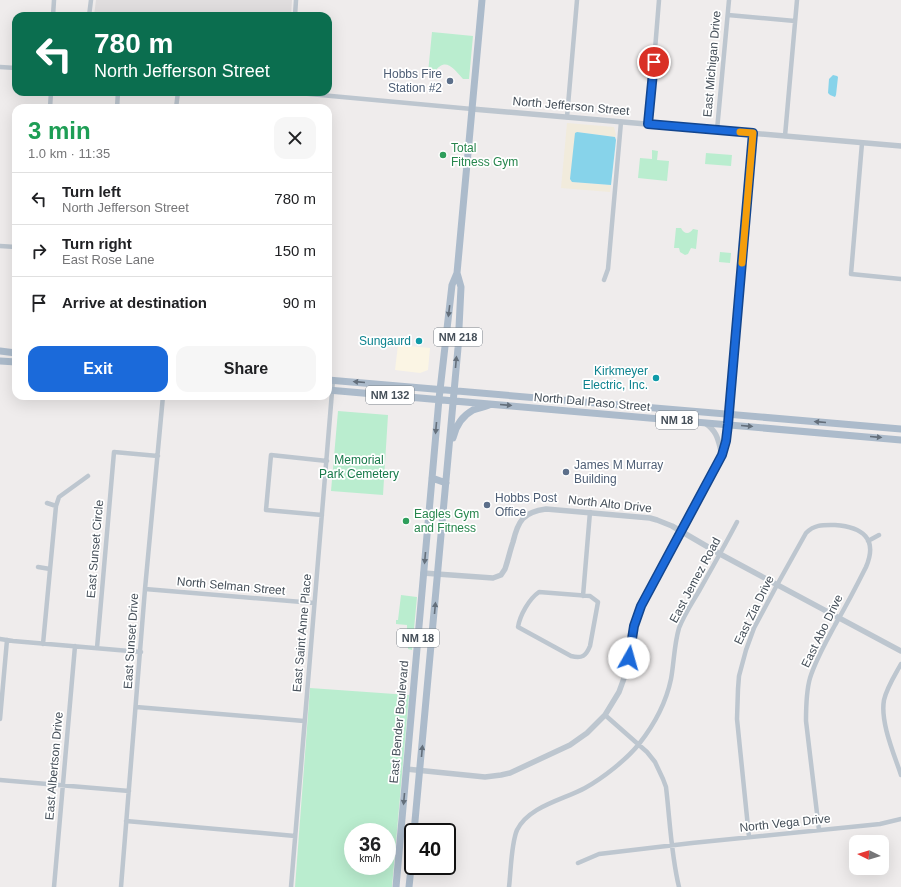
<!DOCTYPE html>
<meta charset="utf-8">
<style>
:root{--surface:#fff;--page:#f6f6f6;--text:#202124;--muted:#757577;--line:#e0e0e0;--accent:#1b6ada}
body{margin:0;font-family:Arial,sans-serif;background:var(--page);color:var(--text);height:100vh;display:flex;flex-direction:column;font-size:15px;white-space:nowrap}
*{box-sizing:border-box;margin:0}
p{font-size:13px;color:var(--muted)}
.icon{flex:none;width:22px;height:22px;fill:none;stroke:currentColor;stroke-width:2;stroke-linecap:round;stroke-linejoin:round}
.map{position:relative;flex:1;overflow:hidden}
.side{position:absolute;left:12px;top:104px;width:320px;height:296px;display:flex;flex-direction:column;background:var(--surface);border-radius:12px;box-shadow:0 4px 16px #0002}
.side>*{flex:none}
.hud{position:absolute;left:12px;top:12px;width:320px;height:84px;border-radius:12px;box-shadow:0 4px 16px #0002;background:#0b6e4f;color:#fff;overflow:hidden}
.needle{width:26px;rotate:275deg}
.controls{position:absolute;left:849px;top:835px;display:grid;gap:8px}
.controls a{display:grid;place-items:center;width:40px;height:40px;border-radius:8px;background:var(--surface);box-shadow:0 4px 16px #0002;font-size:20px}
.speed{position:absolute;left:344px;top:823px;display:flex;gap:8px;font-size:20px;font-weight:700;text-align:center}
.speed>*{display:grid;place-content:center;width:52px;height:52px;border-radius:50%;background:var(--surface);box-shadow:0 4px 16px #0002;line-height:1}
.speed small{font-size:10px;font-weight:400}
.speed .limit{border:2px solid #111;border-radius:6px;background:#fff;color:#111}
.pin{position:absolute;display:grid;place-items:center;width:34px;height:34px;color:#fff;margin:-17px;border:2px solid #fff;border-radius:50%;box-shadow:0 1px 4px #0007}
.me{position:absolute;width:44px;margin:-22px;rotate:7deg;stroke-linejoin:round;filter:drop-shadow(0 0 3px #0008)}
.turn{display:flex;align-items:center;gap:14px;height:84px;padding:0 16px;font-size:18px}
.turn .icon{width:52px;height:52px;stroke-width:2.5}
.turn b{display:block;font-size:28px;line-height:34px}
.round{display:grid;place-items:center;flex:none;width:42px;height:42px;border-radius:12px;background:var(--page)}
.overview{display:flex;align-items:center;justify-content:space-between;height:68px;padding:0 16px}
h1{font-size:24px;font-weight:800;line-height:30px;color:#1e9e55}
.button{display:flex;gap:8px;margin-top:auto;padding:8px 16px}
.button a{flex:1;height:46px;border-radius:12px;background:var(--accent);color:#fff;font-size:16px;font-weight:800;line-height:46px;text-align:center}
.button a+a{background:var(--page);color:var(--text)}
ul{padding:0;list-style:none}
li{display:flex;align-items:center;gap:12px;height:52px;padding:0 16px;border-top:1px solid var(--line)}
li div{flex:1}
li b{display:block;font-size:15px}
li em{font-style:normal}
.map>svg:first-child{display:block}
</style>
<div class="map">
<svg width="901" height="887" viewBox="0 0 901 887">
<rect width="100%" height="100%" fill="#efecec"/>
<path fill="#fbf5e4" d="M398,345L430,348L428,370L420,373L395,370Z"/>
<path fill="#e0ddde" d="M96,0H292L291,16H94Z"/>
<path fill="#baedcf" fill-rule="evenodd" d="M432,32L473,36L469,79H463C453,68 445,56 434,73H428Z
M652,150L658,151L657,160L669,161L667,181L638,178L640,158L652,159Z
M706,153L732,155L731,166L705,164Z
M676,228H681C684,234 689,235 693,229L698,230L696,249L691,248L688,254L685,255L680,252L679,248H674Z
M720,252L731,253L730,263L719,262Z
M338,411L388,415L383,495L331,491Z
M401,595L417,597L412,650L408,649L409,634L407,632V625L396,624V620H398Z
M310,688L409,695L392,887H295ZM353,832H387V866H353Z"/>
<path fill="#f1ebdc" d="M567,123L614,127L616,135L615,137L577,132L572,182L611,185L610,192L561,188Z"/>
<path fill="#87d3ea" d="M833,75L837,76L838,77L836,95L835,97L830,95L828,93L829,79Z
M577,132L615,137L616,140L611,185L572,182L570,179L575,133Z"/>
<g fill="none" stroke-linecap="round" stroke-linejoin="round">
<path stroke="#bdc6cf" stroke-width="4.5" d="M728,15L795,21
M53,16L54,0
M89,16L91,0
M295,16L296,0
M0,67L16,68
M288,92L472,109
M50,108L51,92
M117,108L118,92
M176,108L178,92
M567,117L577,0
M649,124L659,0
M717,130L729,0
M785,136L797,0
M862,143L851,274L901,279
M0,246L16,247
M604,280L608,269L621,122
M56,506L59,497L88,476
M322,515L266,510L271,455L327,461
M868,541L879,535
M38,567L50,569
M145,589L314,603
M539,592L590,596L598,602L590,646C586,656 582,659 571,656L518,627C520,615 529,599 539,592Z
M583,596L590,512
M0,639L13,641L141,652
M43,644L56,506L47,503
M97,648L114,452L158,456
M901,664C895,675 887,687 884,700C880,722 894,754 901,775
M136,707L304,721
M605,715L647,752L655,762L663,779L666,787C670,821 671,854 679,887
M0,719L7,640
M0,780L129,791
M126,821L295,836
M749,837L737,719L738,689L739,676L746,650L754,628L777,585L806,533C815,524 824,525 835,525C863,527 878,539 866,567C856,587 846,606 835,625C826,642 816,659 810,678C806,692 806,707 806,721L819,830
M578,863L599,854L692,843L880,824L901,819
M54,887L75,646
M121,887L145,589L163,396
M291,887L333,380
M509,887C511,871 511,844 517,830C529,806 563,800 585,788C603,778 626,760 639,744C654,725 666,703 671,679C674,663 674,645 679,628C684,615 692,603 699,591C712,568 725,545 737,522"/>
<path stroke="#bdc6cf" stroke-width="5.5" d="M472,109L901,146
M705,423C718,432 718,440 722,455
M423,573L493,578L501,575L505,569C508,560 510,551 513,542C518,521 523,512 546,509L650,518L657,520L672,526L720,554L901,651
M406,769L485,777L501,775L510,773L570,745L587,733L605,715L619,692L627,670L634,626L641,607L722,455L726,441L728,425L753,133"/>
<path stroke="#acbbcb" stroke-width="7" d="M0,351L16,353
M0,361L16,362
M328,380L901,429
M328,390L901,440
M453,438C456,425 462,416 473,410C478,408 484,407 489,405
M432,478L446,483
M414,832L458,348L461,287L457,273
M396,887L439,399L452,285L457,273L458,262L482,0
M409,887L413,848"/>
</g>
<defs><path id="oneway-solid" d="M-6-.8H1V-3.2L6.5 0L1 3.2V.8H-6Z"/></defs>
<g fill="#646f7b">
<use href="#oneway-solid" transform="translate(449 311) rotate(97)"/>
<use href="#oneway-solid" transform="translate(456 362) rotate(-85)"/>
<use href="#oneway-solid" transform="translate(359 382) rotate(-175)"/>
<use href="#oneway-solid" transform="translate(506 405) rotate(5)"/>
<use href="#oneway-solid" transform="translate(820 422) rotate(-175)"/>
<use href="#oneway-solid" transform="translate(747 426) rotate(5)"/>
<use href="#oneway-solid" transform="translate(436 428) rotate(95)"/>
<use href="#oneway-solid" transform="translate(876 437) rotate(5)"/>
<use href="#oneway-solid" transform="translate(425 558) rotate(95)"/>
<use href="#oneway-solid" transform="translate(435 608) rotate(-85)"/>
<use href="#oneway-solid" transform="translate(422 751) rotate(-85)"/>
<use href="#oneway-solid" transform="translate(404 799) rotate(95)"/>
</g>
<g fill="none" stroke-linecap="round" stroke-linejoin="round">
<defs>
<path id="route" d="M629,658L634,626L641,606L722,455L726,441L728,424L753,133L648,124L654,62"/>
</defs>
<use href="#route" stroke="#12458e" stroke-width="10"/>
<use href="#route" stroke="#1b6ada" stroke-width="7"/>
<path stroke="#f59e0b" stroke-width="7" d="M740,132L753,133L742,263"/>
</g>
<g fill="#5c6f8a" stroke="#fff" stroke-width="1.5">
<circle cx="450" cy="81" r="4"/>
<circle cx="566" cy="472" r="4"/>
<circle cx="487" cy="505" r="4"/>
</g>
<g fill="#2e9e5b" stroke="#fff" stroke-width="1.5">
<circle cx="443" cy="155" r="4"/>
<circle cx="406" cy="521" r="4"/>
</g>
<g fill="#0f9aa8" stroke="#fff" stroke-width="1.5">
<circle cx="419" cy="341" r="4"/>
<circle cx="656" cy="378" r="4"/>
</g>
<g text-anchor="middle" stroke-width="3.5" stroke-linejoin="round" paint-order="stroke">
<g fill="#fff" stroke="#7d848b" stroke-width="1">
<rect x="434" y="328" width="48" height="18" rx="3"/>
<rect x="366" y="386" width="48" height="18" rx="3"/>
<rect x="656" y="411" width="42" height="18" rx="3"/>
<rect x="397" y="629" width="42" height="18" rx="3"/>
</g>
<g font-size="11" font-weight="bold" fill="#454f59">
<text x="458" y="341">NM 218</text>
<text x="390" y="399">NM 132</text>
<text x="677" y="424">NM 18</text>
<text x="418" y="642">NM 18</text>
</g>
<g font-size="12" fill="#454f59" stroke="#fff">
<text transform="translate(712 64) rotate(-85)" y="4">East Michigan Drive</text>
<text transform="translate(571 106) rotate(5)" y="4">North Jefferson Street</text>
<text transform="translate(592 402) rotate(5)" y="4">North Dal Paso Street</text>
<text transform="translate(610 504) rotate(6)" y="4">North Alto Drive</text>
<text transform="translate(95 549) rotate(-85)" y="4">East Sunset Circle</text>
<text transform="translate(695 580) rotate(-62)" y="4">East Jemez Road</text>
<text transform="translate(231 586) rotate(5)" y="4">North Selman Street</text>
<text transform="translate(754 610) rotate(-64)" y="4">East Zia Drive</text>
<text transform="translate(822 631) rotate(-64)" y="4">East Abo Drive</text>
<text transform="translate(302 633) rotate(-85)" y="4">East Saint Anne Place</text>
<text transform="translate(131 641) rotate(-86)" y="4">East Sunset Drive</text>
<text transform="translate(399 722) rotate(-85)" y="4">East Bender Boulevard</text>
<text transform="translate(54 766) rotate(-85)" y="4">East Albertson Drive</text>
<text transform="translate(785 823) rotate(-6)" y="4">North Vega Drive</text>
</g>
<g font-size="12" fill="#4e5e75" stroke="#fff" text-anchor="start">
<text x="442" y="78" text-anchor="end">Hobbs Fire<tspan x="442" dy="14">Station #2</tspan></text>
<text x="574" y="469">James M Murray<tspan x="574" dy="14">Building</tspan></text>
<text x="495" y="502">Hobbs Post<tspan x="495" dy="14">Office</tspan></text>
</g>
<g font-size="12" fill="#27864d" stroke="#fff" text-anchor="start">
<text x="451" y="152">Total<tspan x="451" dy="14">Fitness Gym</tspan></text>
<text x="414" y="518">Eagles Gym<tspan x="414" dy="14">and Fitness</tspan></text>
</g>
<g font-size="12" fill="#0d838f" stroke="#fff" text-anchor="end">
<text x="411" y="345">Sungaurd</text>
<text x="648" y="375">Kirkmeyer<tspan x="648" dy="14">Electric, Inc.</tspan></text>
</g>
<g font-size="12" fill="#17794a" stroke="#fff">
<text x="359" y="464">Memorial<tspan x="359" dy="14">Park Cemetery</tspan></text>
</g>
</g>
</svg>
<div class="controls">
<a><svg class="needle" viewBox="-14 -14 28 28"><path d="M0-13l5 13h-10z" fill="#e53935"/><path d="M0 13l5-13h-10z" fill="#757577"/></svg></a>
</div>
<div class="speed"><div>36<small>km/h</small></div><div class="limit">40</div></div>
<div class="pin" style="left:654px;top:62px;background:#d93025"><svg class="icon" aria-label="arrive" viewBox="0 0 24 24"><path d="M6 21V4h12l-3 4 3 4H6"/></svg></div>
<svg class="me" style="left:629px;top:658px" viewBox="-20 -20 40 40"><circle r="19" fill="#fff"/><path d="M0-13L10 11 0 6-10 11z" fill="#1b6ada"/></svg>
<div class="hud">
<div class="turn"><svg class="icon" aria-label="left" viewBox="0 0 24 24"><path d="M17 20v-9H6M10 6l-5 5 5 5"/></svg><div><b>780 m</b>North Jefferson Street</div></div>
</div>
<section class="side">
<div class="overview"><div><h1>3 min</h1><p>1.0 km · 11:35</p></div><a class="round"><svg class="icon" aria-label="close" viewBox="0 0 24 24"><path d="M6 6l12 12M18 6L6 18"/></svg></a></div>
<ul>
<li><svg class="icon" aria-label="left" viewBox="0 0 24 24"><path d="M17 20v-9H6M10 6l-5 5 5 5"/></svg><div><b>Turn left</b><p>North Jefferson Street</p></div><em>780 m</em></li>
<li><svg class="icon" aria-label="right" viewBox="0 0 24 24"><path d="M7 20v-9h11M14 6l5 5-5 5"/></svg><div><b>Turn right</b><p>East Rose Lane</p></div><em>150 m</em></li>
<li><svg class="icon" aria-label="arrive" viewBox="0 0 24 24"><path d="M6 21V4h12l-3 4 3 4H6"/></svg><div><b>Arrive at destination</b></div><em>90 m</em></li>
</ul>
<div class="button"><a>Exit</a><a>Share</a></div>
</section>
</div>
